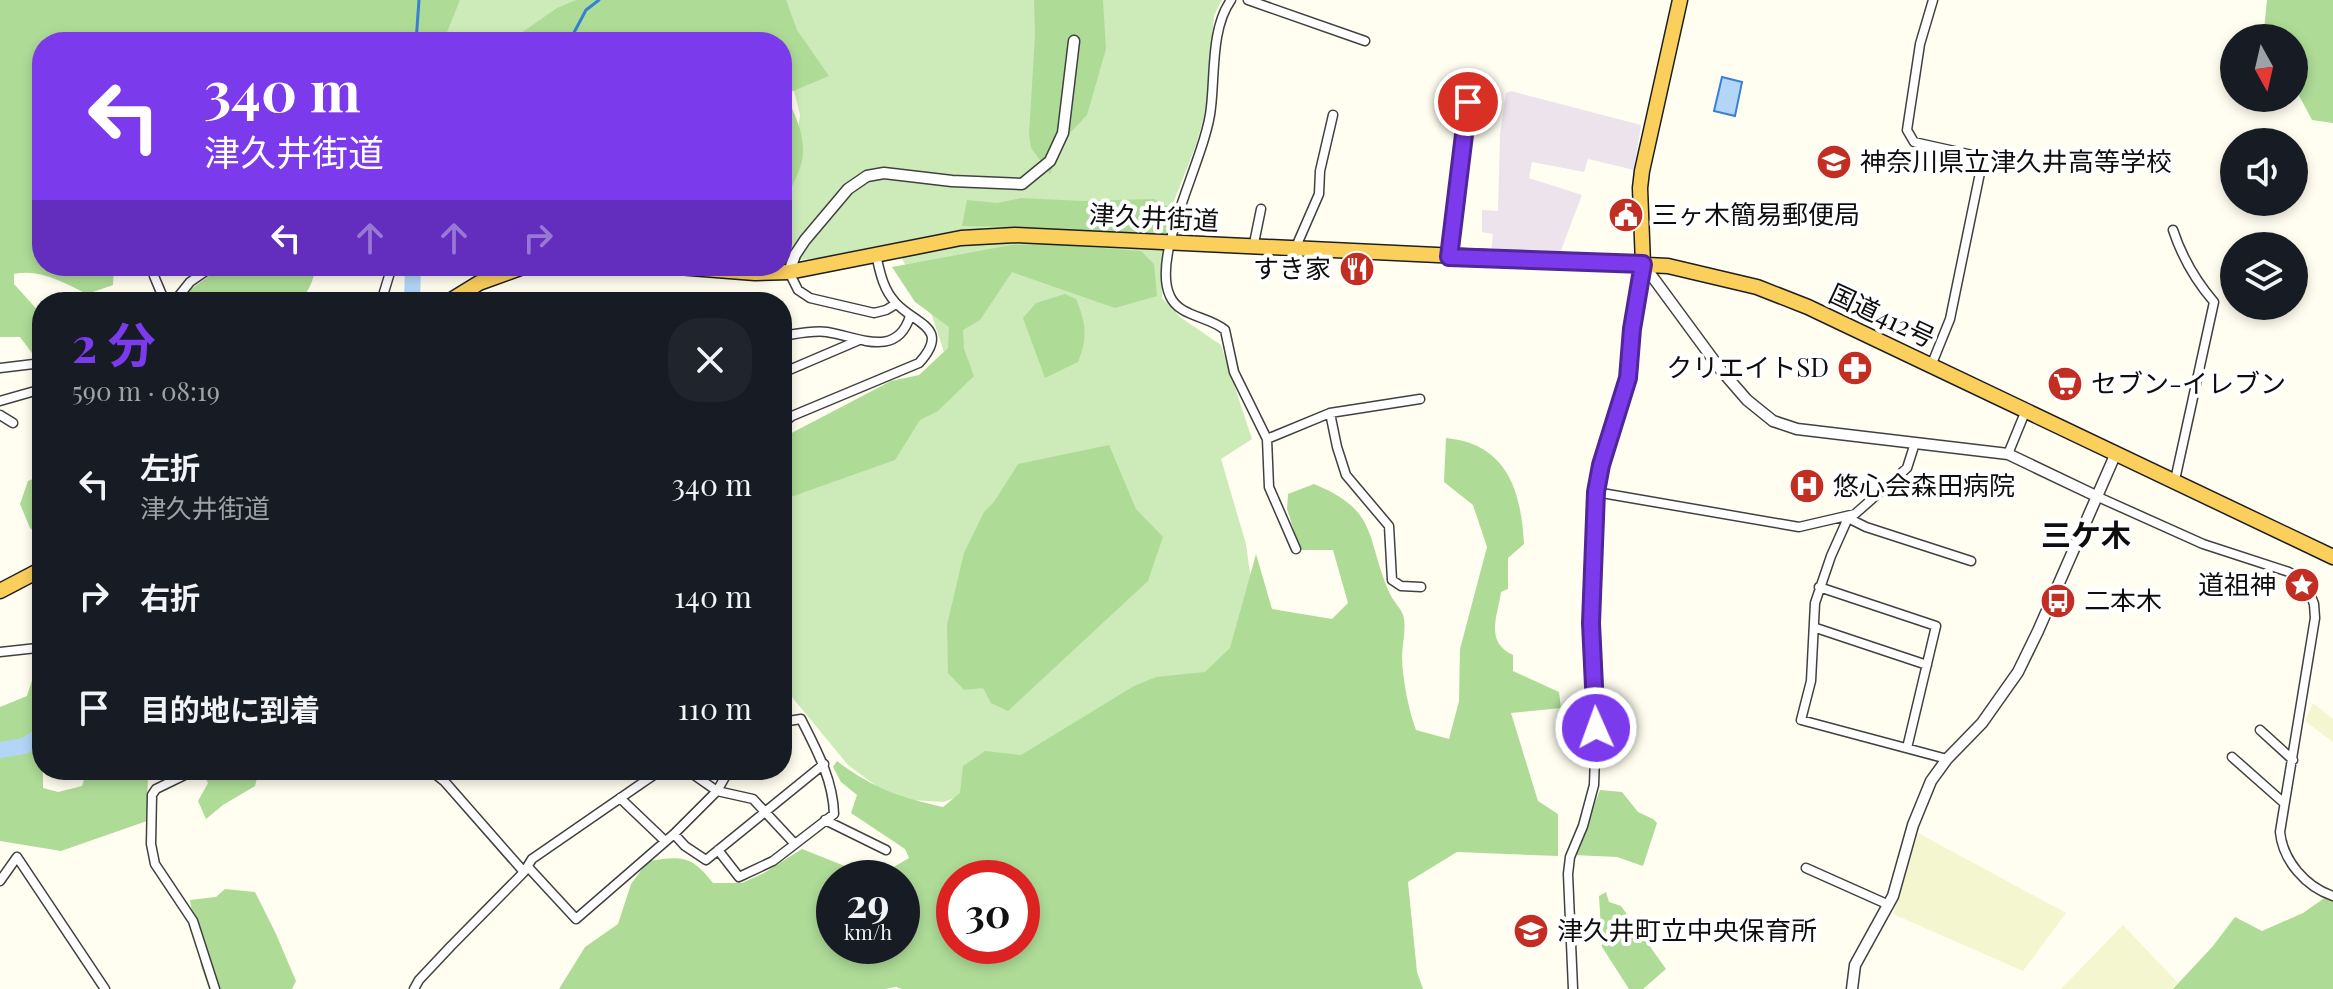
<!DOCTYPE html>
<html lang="ja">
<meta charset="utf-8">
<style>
:root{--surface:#171b24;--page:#20242c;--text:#f1f3f6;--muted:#9ea1a6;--accent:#7c3aed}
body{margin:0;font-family:"Playfair Display","Noto Sans JP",serif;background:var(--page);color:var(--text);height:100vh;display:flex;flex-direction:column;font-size:30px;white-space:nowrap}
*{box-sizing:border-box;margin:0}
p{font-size:26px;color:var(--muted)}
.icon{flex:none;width:44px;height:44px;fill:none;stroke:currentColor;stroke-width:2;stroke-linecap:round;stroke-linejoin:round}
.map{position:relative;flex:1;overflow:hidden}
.drawer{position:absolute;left:32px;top:292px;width:760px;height:488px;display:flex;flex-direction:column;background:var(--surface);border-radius:32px;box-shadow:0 4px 12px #0003}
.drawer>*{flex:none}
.hud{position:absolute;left:32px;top:32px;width:760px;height:244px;border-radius:32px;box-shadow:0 4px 12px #0003;background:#7c3aed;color:#fff;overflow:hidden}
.needle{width:52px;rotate:172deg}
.controls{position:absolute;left:2220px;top:24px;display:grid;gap:16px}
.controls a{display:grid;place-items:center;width:88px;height:88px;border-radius:50%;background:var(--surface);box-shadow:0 4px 12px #0003;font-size:40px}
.speed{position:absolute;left:816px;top:860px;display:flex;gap:16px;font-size:40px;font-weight:700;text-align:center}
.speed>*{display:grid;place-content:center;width:104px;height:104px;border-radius:50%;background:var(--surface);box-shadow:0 4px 12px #0003;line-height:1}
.speed small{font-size:20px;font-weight:400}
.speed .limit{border:12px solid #d22;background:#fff;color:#111}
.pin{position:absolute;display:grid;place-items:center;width:68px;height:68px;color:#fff;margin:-34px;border:4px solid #fff;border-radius:50%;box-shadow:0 2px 8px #0007}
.me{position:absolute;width:88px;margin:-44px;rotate:358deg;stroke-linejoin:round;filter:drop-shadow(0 0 6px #0008)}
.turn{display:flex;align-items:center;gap:28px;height:168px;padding:0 40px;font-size:36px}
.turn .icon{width:104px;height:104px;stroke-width:2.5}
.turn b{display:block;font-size:56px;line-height:68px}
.lanes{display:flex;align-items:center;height:76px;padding:0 40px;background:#0003;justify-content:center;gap:40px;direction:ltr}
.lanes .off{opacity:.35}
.round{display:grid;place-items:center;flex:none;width:84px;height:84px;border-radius:32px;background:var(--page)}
.head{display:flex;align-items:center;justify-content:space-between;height:136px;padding:0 40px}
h1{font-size:48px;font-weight:700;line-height:60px;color:var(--accent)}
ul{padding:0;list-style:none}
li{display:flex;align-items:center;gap:24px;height:112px;padding:0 40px}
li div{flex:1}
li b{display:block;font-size:30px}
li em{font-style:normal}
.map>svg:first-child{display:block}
</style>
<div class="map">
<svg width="2333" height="989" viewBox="0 0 2333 989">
<rect width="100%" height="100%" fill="#fffef0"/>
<path fill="#ede3ed" d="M1511,91L1641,125L1634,170L1588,159L1584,172L1532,162L1529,178L1582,195L1560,253L1491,251L1493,234L1482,232V210L1498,211L1500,134L1506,93Z"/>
<path fill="#f4f6cf" d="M2313,703L2333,719V742L2305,721Z
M1918,833L2066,913L2023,971L1893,914Z
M2123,925L2178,983L2172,989H2061Z"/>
<path fill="#ccebb8" d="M427,0H1222L1214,15L1206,110L1196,145L1165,224L1162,298L1180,317L1221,345L1252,439L1221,459L1246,544L1256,618L1243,678L1047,763L944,802L894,799L848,765L782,685V487L949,367L929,307L893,243L818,258L782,262V223L787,208L800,115L782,42H428Z"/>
<path fill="#aedc97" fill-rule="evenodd" d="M0,0H460L443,42H42V266H114L113,285L87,294C65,283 39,268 14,274V284L42,315V352L32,353L20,337H0Z
M576,0H786L797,30L829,76L786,94C796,118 809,142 800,168C795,182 787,194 782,209V42H508L557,8Z
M1034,0H1103L1106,49L1087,115L1068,135L1050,174L1031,148L1029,135L1035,35Z
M2267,0H2333V123L2312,120L2294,86V38H2270L2264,30Z
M1021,198L1083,201L1154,199L1167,206L1172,237C1102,234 1032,226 962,226L967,200L997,203Z
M1048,244L1141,251L1154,264L1157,296L1115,308L1012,272L980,320L963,330L964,349L974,376L938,411L920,420L895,460L782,500V438L891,381L919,375L948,348L949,327L915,302L892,267L1011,245Z
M223,266H316C313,281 309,295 295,302H184L191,289Z
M1065,294L1076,299C1086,322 1088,338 1078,362L1045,378L1023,318L1036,303Z
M1446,438C1507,444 1521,490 1524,544L1508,558V589L1501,592C1497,619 1485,641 1513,655V671L1559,692L1561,708L1511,713L1538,801L1558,814V856L1457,852L1408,882L1417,972L1423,989H902L896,987L885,989H559L585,947L618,924L631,884L648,861C683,856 691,855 713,883H742L764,873L802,849L875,878L909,858L905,849L851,813L857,795L841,782L833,767L837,761C874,789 899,797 943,807L960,793L963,766L985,751L1021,755L1134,686L1156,677L1205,672L1230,648L1256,554L1272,609L1332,619L1348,603L1333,550H1300L1287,509L1288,494L1314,484C1380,511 1365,538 1390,594C1393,601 1400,607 1403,615C1407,626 1402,645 1402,658C1403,681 1408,708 1416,730L1449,739L1459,701L1460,649L1487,547L1473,505L1444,482ZM834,878H902V946H834ZM954,878H1022V946H954Z
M1109,445L1136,509L1163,537L1148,581L1008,711L991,703L983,688L964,690L948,673L947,625L964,553L984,512L994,502L1018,464Z
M42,475V538L30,528L20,504L28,481Z
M42,649L43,788L58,792L82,786L87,770H148L147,821L61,851L0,841V707L27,696Z
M201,770H259L255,786L223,805L206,819L198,801L208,783Z
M1600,790L1622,792L1638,812L1653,819L1657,823L1643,866L1617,857L1574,855Z
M225,889L255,892L276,934L296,981L292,989H209L201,966L190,900L216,897Z
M1606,892L1609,902L1621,906L1666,969L1643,989H1629L1602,947L1599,896Z
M2333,892V989H2173L2213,946L2235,917L2262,931L2303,913Z"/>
<path fill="#b3d6f8" stroke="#3881d1" stroke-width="2" d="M1722,77L1742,82L1735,116L1714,111Z"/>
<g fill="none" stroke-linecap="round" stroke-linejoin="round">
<path stroke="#3881d1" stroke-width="3" d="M416,42L419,0
M569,42L586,10L599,0"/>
<path stroke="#b3d6f8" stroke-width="16" d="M412,302L413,266
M0,750L24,746L42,735"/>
<defs>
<path id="minor" d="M1231,0C1211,28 1215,74 1211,107C1207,156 1150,254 1170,296C1179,317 1209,316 1225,330L1234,372L1267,439
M1248,0L1365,41
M2173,230C2182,257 2195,280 2214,302L2175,480
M1253,248L1261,209
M1295,249L1319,194L1320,171L1333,115
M1449,257L1472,76
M789,272L798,290L810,298L874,313L886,310L896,304
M154,276L165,302
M174,302L190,282L213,266
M381,302L392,266
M782,336C796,334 813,330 827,332C858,337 897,359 910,316
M1931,366L1950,319L1981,168L1980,159L1977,156L1914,142L1907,130L1920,44L1933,0
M0,368L42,363
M782,373L857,341
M0,401L42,389
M1330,413L1337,447L1346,475L1389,526L1392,580L1401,586L1421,587
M0,415L13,423
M782,424L792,416L919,363C952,327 914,324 895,302C883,289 880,272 876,255
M2008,454L2026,410
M1596,492L1799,527L1855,514L1907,468L1915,443
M2096,496L2203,544L2289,572L2306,583L2314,604L2315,618L2280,832C2283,861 2306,887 2333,896
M1848,518L1831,556L1815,603L1811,681L1801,720L1947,759
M1848,518L1866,527L1971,561
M1296,549L1269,487L1267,439L1330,413L1420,399
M1819,587L1936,626L1907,748
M1816,628L1927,665
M0,652L37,648
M2260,730L2293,760
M2232,757L2284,803
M195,770L156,789L152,795L151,844L155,864L193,921L215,989
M430,770L445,782L524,872
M687,770L717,791L753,799L794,843
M620,798L665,841
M825,820L886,850
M674,834L717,791L729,770
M718,850L739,877L773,861L834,814C833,779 816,749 801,719L782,722
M528,867L576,919L674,834L685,846L706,860L824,764
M1806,868L1889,905
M0,881L17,857L105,989
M414,989L419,980L451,946L524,872L532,859L661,770
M1573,989L1568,874L1570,857L1583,826L1594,785L1596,728L1591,623L1596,492L1601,465L1628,378L1632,329L1643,264"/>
<path id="tertiary" d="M1643,264L1721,370L1747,400L1773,421L1797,429L2008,454L2096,496
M789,272L795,255L805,240L848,189L867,176L884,173L952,181L1022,184L1050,161L1063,133L1074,41
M1852,989L1855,965L1893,896L1913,825L1931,781L1947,759L1982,723L2018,672L2038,631L2116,453"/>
<path id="trunk" d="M1643,264L1640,188L1642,171L1680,0
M665,266L755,273L789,272L961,238L1015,235L1668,266L1757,287L1808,307L2333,557
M448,302L479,283L526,266
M0,591L42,569"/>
</defs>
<use href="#minor" stroke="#414141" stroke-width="11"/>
<use href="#tertiary" stroke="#414141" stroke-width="13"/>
<use href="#trunk" stroke="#1f1f1f" stroke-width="17"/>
<use href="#minor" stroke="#fff" stroke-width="8"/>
<use href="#tertiary" stroke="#fff" stroke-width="10"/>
<use href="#trunk" stroke="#facf5c" stroke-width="14"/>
</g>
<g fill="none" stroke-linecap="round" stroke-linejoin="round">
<defs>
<path id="route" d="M1468,102L1449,257L1643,264L1632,329L1628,378L1601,465L1596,492L1591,623L1596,728"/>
</defs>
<use href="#route" stroke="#51269a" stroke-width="20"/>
<use href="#route" stroke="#7c3aed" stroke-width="14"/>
</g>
<defs>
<symbol id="school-disc" viewBox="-11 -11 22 22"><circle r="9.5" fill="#c32e22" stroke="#fff"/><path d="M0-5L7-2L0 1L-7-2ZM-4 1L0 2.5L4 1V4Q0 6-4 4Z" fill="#fff"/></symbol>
<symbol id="civic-disc" viewBox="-11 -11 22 22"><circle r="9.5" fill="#c32e22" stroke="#fff"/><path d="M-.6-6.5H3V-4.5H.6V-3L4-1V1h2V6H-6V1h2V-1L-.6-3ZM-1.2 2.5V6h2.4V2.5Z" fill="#fff"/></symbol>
<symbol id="restaurant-disc" viewBox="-11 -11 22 22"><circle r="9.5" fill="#c32e22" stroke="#fff"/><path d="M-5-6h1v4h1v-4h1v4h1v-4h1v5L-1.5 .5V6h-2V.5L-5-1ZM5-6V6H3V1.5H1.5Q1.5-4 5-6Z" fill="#fff"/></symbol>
<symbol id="pharmacy-disc" viewBox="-11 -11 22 22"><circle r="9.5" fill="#c32e22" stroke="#fff"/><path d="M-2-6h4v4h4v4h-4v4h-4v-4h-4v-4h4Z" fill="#fff"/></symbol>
<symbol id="supermarket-disc" viewBox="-11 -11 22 22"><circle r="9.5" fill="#c32e22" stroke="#fff"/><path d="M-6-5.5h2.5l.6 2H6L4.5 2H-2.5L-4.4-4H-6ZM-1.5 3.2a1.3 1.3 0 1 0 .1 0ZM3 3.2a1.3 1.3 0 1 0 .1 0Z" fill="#fff"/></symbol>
<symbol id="hospital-disc" viewBox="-11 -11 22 22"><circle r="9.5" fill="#c32e22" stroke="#fff"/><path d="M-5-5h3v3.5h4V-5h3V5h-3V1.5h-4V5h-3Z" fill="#fff"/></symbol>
<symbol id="sight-disc" viewBox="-11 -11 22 22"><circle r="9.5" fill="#c32e22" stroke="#fff"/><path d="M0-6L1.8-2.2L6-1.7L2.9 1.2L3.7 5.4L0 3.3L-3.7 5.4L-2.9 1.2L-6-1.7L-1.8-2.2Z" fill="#fff"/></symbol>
<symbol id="bus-disc" viewBox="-11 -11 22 22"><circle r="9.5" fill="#c32e22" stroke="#fff"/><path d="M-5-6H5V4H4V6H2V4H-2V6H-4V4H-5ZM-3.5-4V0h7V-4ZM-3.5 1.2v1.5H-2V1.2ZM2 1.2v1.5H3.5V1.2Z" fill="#fff"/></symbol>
</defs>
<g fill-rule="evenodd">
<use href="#school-disc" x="1814" y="142" width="40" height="40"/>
<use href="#civic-disc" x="1606" y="195" width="40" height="40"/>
<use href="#restaurant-disc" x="1337" y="249" width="40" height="40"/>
<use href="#pharmacy-disc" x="1835" y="348" width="40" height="40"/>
<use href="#supermarket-disc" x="2045" y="364" width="40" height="40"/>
<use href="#hospital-disc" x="1787" y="466" width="40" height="40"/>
<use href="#sight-disc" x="2282" y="565" width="40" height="40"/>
<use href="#bus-disc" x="2038" y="581" width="40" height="40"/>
<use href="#school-disc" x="1511" y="911" width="40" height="40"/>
</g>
<g text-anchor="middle" stroke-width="8" stroke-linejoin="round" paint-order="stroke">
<g font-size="26" fill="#0e0e0e" stroke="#fff" text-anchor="start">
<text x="1860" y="171">神奈川県立津久井高等学校</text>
<text x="1652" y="224">三ヶ木簡易郵便局</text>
<text x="1331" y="278" text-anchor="end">すき家</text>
<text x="1829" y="377" text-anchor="end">クリエイトSD</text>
<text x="2091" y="393">セブン-イレブン</text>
<text x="1833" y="495">悠心会森田病院</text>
<text x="2276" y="594" text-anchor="end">道祖神</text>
<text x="2084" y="610">二本木</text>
<text x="1557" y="940">津久井町立中央保育所</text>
</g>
<g font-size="26" fill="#0e0e0e" stroke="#fff">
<text transform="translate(1154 218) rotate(3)" y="9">津久井街道</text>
<text transform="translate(1882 316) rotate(25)" y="9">国道412号</text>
</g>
<g font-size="30" font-weight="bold" fill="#0e0e0e" stroke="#fff">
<text x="2086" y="546">三ケ木</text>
</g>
</g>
</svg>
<div class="controls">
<a><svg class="needle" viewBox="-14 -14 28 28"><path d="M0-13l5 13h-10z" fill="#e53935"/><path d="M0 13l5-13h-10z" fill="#9ea1a6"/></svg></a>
<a><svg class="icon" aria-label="sound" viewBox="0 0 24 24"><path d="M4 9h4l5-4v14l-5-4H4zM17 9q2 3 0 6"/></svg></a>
<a><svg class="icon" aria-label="layers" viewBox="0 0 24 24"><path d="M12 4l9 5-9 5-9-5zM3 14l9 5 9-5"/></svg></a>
</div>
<div class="speed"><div>29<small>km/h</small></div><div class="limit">30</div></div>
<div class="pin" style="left:1468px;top:102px;background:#d93025"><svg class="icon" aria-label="arrive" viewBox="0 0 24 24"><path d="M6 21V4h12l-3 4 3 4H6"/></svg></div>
<svg class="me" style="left:1596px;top:728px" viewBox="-20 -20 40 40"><circle r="17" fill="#7c3aed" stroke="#fff" stroke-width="3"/><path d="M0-11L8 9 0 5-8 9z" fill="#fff"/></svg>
<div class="hud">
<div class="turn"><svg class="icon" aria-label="left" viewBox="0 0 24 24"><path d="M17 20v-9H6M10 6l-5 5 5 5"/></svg><div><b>340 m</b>津久井街道</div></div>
<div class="lanes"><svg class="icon" aria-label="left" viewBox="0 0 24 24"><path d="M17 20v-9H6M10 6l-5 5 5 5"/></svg><svg class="icon off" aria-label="ahead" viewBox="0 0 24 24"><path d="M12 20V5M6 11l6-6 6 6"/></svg><svg class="icon off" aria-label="ahead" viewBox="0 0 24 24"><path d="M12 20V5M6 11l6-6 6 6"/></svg><svg class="icon off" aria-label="right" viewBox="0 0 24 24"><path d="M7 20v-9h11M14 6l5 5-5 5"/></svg></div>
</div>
<section class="drawer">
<div class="head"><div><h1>2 分</h1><p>590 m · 08:19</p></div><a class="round"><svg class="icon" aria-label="close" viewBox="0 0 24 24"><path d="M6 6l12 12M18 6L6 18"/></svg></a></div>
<ul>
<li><svg class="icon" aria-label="left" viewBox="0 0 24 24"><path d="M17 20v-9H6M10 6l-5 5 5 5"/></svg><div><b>左折</b><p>津久井街道</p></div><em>340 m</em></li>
<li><svg class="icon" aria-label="right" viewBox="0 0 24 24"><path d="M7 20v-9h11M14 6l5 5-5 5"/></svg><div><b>右折</b></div><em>140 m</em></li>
<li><svg class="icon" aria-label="arrive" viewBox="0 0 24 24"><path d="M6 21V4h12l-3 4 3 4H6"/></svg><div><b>目的地に到着</b></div><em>110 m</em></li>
</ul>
</section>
</div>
